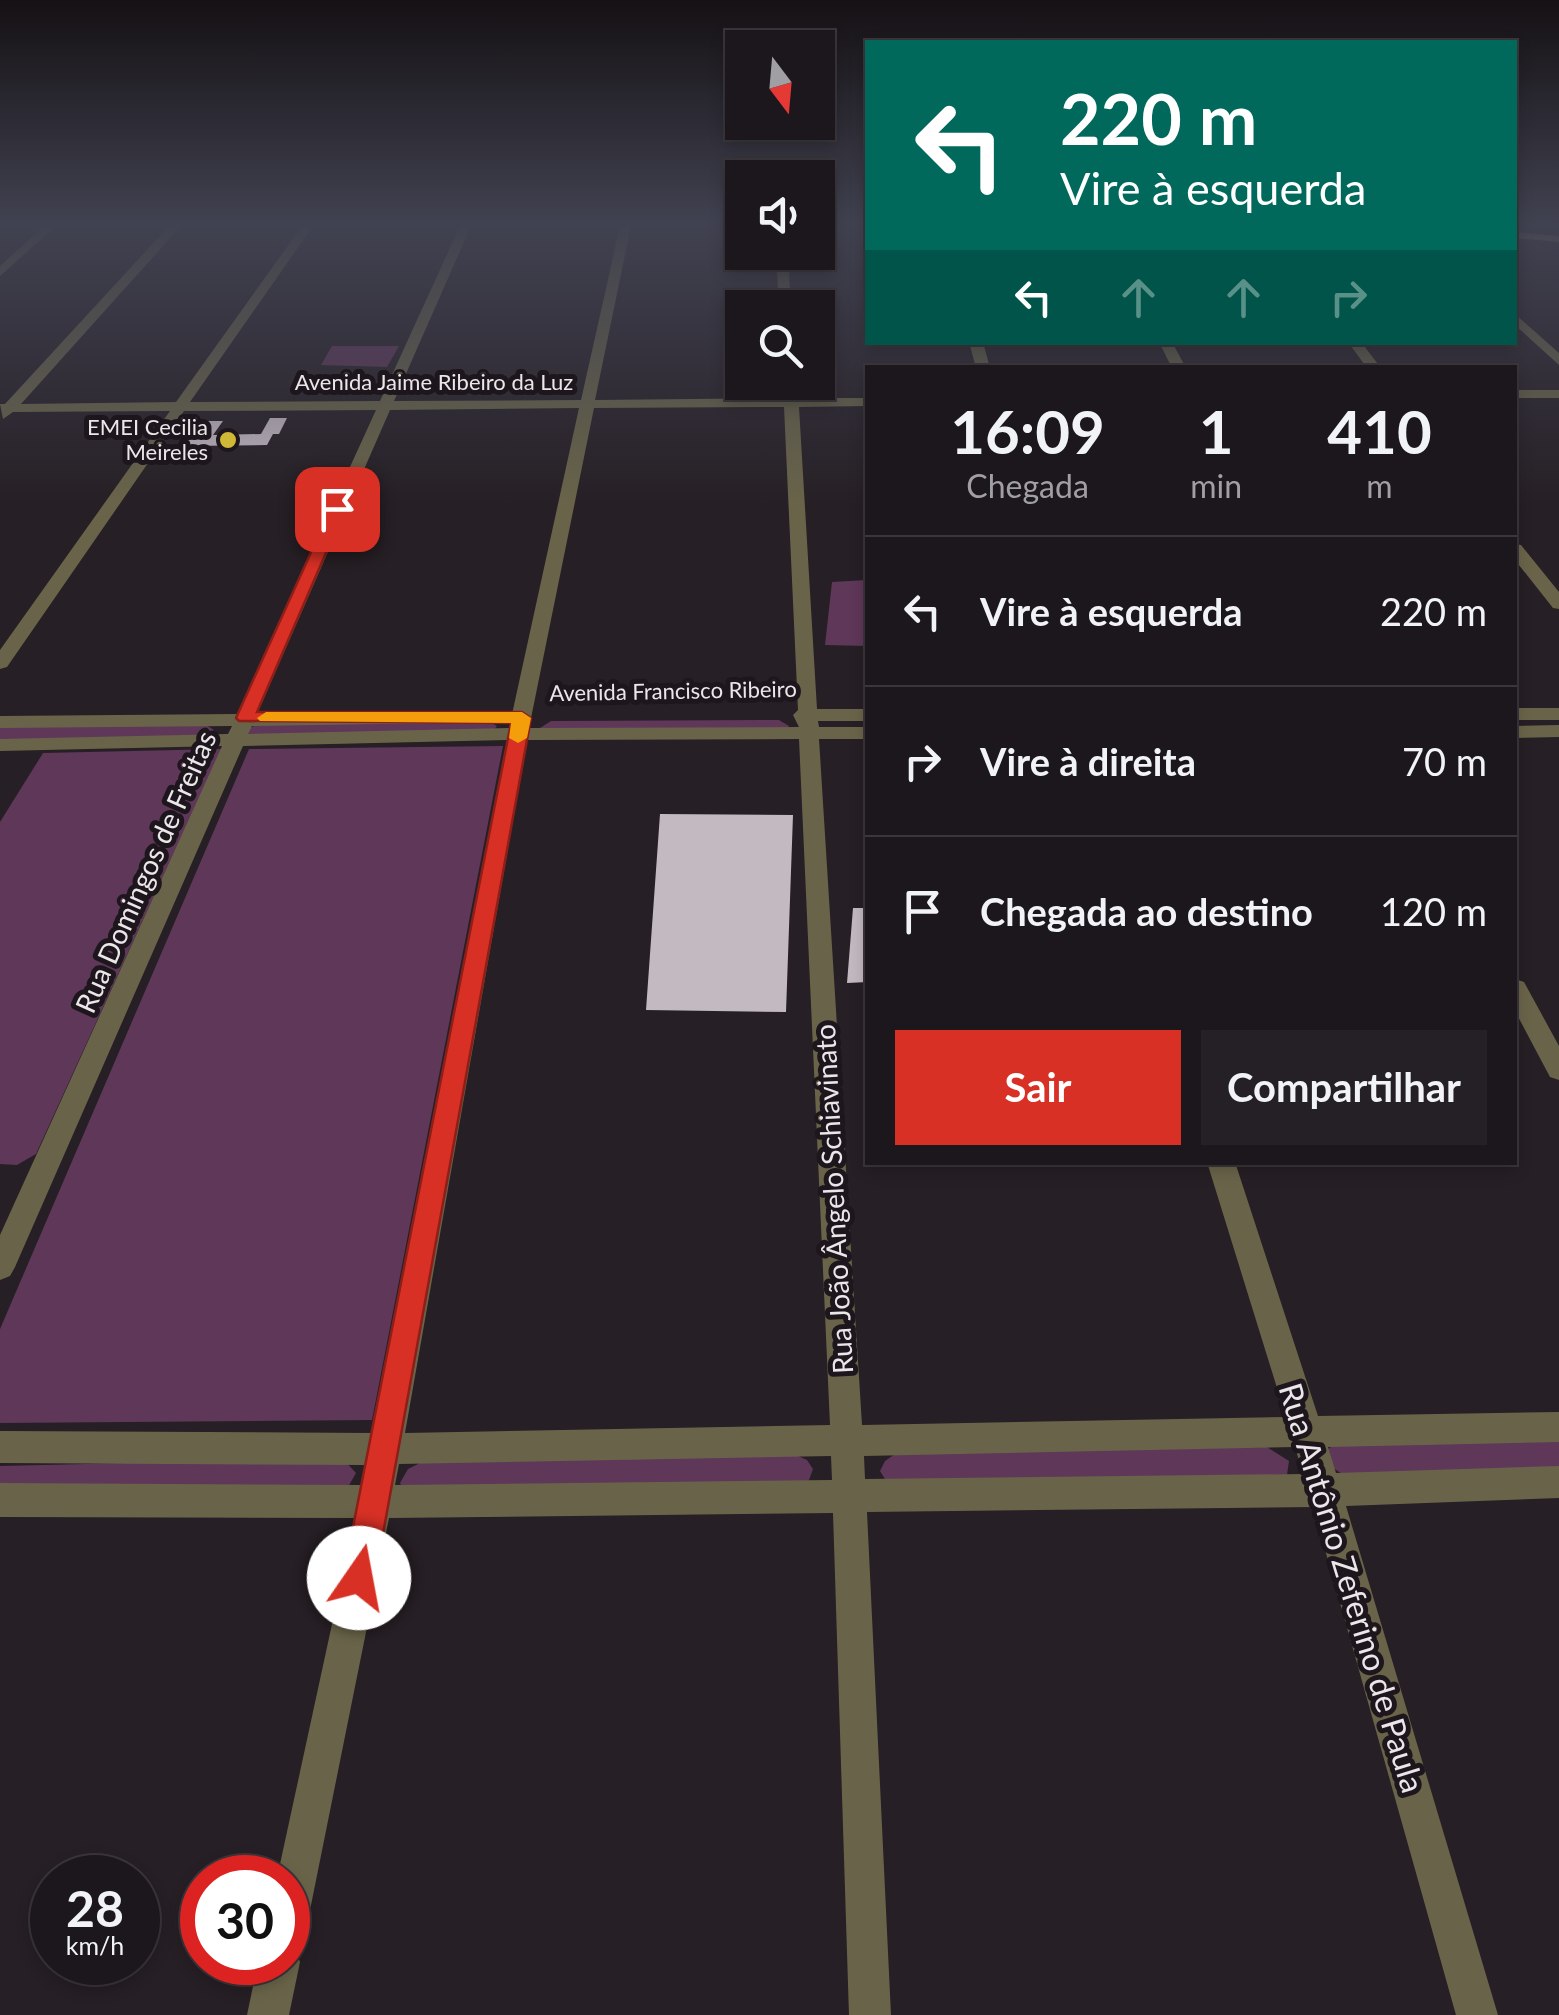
<!DOCTYPE html>
<html lang="pt">
<meta charset="utf-8">
<style>
:root{--surface:#1c171c;--page:#252025;--text:#f1f3f6;--muted:#a09fa3;--line:#3a363b;--accent:#d93025}
body{margin:0;font-family:Lato,sans-serif;background:var(--page);color:var(--text);height:100vh;display:flex;flex-direction:column;font-size:38px;white-space:nowrap}
*{box-sizing:border-box;margin:0}
p{font-size:32px;color:var(--muted)}
.icon{flex:none;width:55px;height:55px;fill:none;stroke:currentColor;stroke-width:2;stroke-linecap:round;stroke-linejoin:round}
.map{position:relative;flex:1;overflow:hidden}
.side{position:absolute;left:865px;top:365px;width:652px;height:800px;display:flex;flex-direction:column;background:var(--surface);border-radius:0px;box-shadow:0 5px 15px #0003,0 0 0 2px var(--line)}
.side>*{flex:none}
.guide{position:absolute;left:865px;top:40px;width:652px;height:305px;border-radius:0px;box-shadow:0 5px 15px #0003,0 0 0 2px var(--line);background:#00695c;color:#fff;overflow:hidden}
.needle{width:65px;rotate:164deg}
.buttons{position:absolute;left:725px;top:30px;display:grid;gap:20px}
.buttons a{display:grid;place-items:center;width:110px;height:110px;border-radius:0px;background:var(--surface);box-shadow:0 5px 15px #0003,0 0 0 2px var(--line);font-size:50px}
.speed{position:absolute;left:30px;top:1855px;display:flex;gap:20px;font-size:50px;font-weight:700;text-align:center}
.speed>*{display:grid;place-content:center;width:130px;height:130px;border-radius:50%;background:var(--surface);box-shadow:0 5px 15px #0003,0 0 0 2px var(--line);line-height:1}
.speed small{font-size:25px;font-weight:400}
.speed .limit{border:15px solid #d22;background:#fff;color:#111}
.pin{position:absolute;display:grid;place-items:center;width:85px;height:85px;color:#fff;margin:-42px;border-radius:20px;box-shadow:0 5px 15px #0006}
.me{position:absolute;width:110px;margin:-55px;rotate:12deg;stroke-linejoin:round;filter:drop-shadow(0 0 8px #0008)}
.turn{display:flex;align-items:center;gap:35px;height:210px;padding:0 30px;font-size:45px}
.turn .icon{width:130px;height:130px;stroke-width:2.5}
.turn b{display:block;font-size:70px;line-height:85px}
.lanes{display:flex;align-items:center;height:95px;padding:0 30px;background:#0003;justify-content:center;gap:50px;direction:ltr}
.lanes .off{opacity:.35}
.eta{display:flex;justify-content:space-evenly;align-items:center;height:170px;text-align:center}
.eta b{font-size:60px;font-weight:700;line-height:70px}
.action{display:flex;gap:20px;margin-top:auto;padding:20px 30px}
.action a{flex:1;height:115px;border-radius:0px;background:var(--accent);color:#fff;font-size:40px;font-weight:700;line-height:115px;text-align:center}
.action a+a{background:var(--page);color:var(--text)}
ul{padding:0;list-style:none}
li{display:flex;align-items:center;gap:30px;height:150px;padding:0 30px;border-top:2px solid var(--line)}
li div{flex:1}
li b{display:block;font-size:38px}
li em{font-style:normal}
.map>svg:first-child{display:block}
</style>
<div class="map">
<svg width="1559" height="2015" viewBox="0 0 1559 2015">
<rect width="100%" height="100%" fill="#261f25"/>
<path fill="#5f3759" d="M332,346H399L387,367L321,365Z
M867,580V646L825,645L832,582Z
M779,720L789,726L786,731L540,728L551,721Z
M488,721L497,726L493,731L248,735L246,730L258,724Z
M206,725L214,730L209,735L0,740V727Z
M503,746L372,1420L0,1423V1329L249,749Z
M221,749L36,1154L17,1165L0,1164V822L43,753Z
M1559,1439V1473L1348,1478L1326,1463L1327,1450L1336,1443Z
M1267,1447L1289,1461L1287,1475L888,1484L880,1471L885,1461L895,1454Z
M796,1455L807,1460L813,1469L808,1483L405,1492L400,1483L408,1469L420,1463Z
M342,1458L356,1473L348,1487L0,1501V1466Z"/>
<path fill="#c3b9c1" d="M270,418H287L279,434H273L267,445L183,446L201,421H223L213,435L261,434Z
M660,814L793,815L786,1012L646,1010Z
M853,908H868V982L847,983Z"/>
<g fill="none" stroke-linecap="round" stroke-linejoin="round">
<path fill="#696449" fill-rule="evenodd" d="M44,226H56L0,276V266Z
M169,226H181L21,404L176,402L302,226H313L190,402L380,401L460,226H471L394,401L581,400L620,226H631L595,400L784,398L783,382H797L798,398H868V406L799,407L817,709H868V721H818L819,727H868V739H819L862,1425L1286,1417L1207,1162H1235L1318,1416L1559,1412V1442L1328,1447L1336,1473L1559,1466V1498L1346,1506L1498,2015H1456L1313,1507L867,1512L891,2015H849L833,1513L389,1518L308,1920L302,1934L288,1940V1878H277L355,1518L0,1517V1483L362,1485L366,1465L0,1463V1431L373,1433L507,740L243,746L15,1267L10,1276L0,1280V1235L222,746L0,751V739L228,734L232,726L0,728V716L237,714L376,410L184,411L7,667L0,669V650L170,411L13,412L3,419L0,404H5ZM784,407L798,710L793,715L799,727L529,728L594,408ZM579,408L509,728L248,734L252,726L505,722V714L498,712L257,714L390,410ZM799,739L830,1425L405,1433L527,740ZM1295,1447L1303,1474L865,1479L864,1456ZM831,1456L832,1480L395,1485L399,1464Z
M776,252H788L791,308H779Z
M1515,314L1559,353V365L1515,325Z
M969,342H983L990,368H976Z
M1159,342H1172L1186,368H1172Z
M1348,342H1361L1381,368H1367Z
M1515,390H1559V398H1515Z
M1515,544L1521,545L1559,592V609L1553,608L1515,560Z
M1515,708H1559V720H1515Z
M1559,725V737L1515,738V726Z
M1515,979L1524,982L1559,1046V1080L1550,1077L1515,1011Z
M288,1945L294,1947L300,1962L289,2015H247L258,1962H288Z"/>
<path fill="#b0a56d" fill-rule="evenodd" d="M1515,232L1559,236V242L1515,238Z"/>
</g>
<linearGradient id="sky" x2="0" y2="1"><stop stop-color="#151114"/><stop offset="0.44" stop-color="#414251"/><stop offset="1" stop-color="#414251" stop-opacity="0"/></linearGradient>
<rect width="1559" height="508" fill="url(#sky)"/>
<path fill="#d93025" stroke="#8d1f18" stroke-width="2.5" d="M332,506L345,509L257,712H522L531,718L375,1578L370,1589L359,1594L347,1589L343,1578L511,723L239,721L236,718Z"/>
<path fill="#f59e0b" d="M266,712H522L531,718L527,738L518,743L509,738L511,723L260,721L257,718Z"/>
<circle fill="#cfb837" stroke="#1d161c" stroke-width="4" cx="228" cy="440" r="10"/>
<g text-anchor="middle" stroke-width="10" stroke-linejoin="round" paint-order="stroke">
<g font-size="22" fill="#ebe6ea" stroke="#1d161c">
<text x="434" y="390">Avenida Jaime Ribeiro da Luz</text>
<text transform="translate(673 691) rotate(-1)" y="8">Avenida Francisco Ribeiro</text>
</g>
<g font-size="22" fill="#ebe6ea" stroke="#1d161c" text-anchor="end">
<text x="208" y="435">EMEI Cecilia<tspan x="208" dy="25">Meireles</tspan></text>
</g>
<g font-size="28" fill="#ebe6ea" stroke="#1d161c">
<text transform="translate(146 872) rotate(-66)" y="10">Rua Domingos de Freitas</text>
<text transform="translate(834 1199) rotate(-93)" y="10">Rua João Ângelo Schiavinato</text>
</g>
<g font-size="32" fill="#ebe6ea" stroke="#1d161c">
<text transform="translate(1351 1588) rotate(73)" y="11">Rua Antônio Zeferino de Paula</text>
</g>
</g>
</svg>
<div class="buttons">
<a><svg class="needle" viewBox="-14 -14 28 28"><path d="M0-13l5 13h-10z" fill="#e53935"/><path d="M0 13l5-13h-10z" fill="#a09fa3"/></svg></a>
<a><svg class="icon" aria-label="sound" viewBox="0 0 24 24"><path d="M4 9h4l5-4v14l-5-4H4zM17 9q2 3 0 6"/></svg></a>
<a><svg class="icon" aria-label="search" viewBox="0 0 24 24"><circle cx="10" cy="10" r="6"/><path d="M15 15l6 6"/></svg></a>
</div>
<div class="speed"><div>28<small>km/h</small></div><div class="limit">30</div></div>
<div class="pin" style="left:337px;top:509px;background:#d93025"><svg class="icon" aria-label="arrive" viewBox="0 0 24 24"><path d="M6 21V4h12l-3 4 3 4H6"/></svg></div>
<svg class="me" style="left:359px;top:1578px" viewBox="-20 -20 40 40"><circle r="19" fill="#fff"/><path d="M0-13L10 11 0 6-10 11z" fill="#d93025"/></svg>
<div class="guide">
<div class="turn"><svg class="icon" aria-label="left" viewBox="0 0 24 24"><path d="M17 20v-9H6M10 6l-5 5 5 5"/></svg><div><b>220 m</b>Vire à esquerda</div></div>
<div class="lanes"><svg class="icon" aria-label="left" viewBox="0 0 24 24"><path d="M17 20v-9H6M10 6l-5 5 5 5"/></svg><svg class="icon off" aria-label="ahead" viewBox="0 0 24 24"><path d="M12 20V5M6 11l6-6 6 6"/></svg><svg class="icon off" aria-label="ahead" viewBox="0 0 24 24"><path d="M12 20V5M6 11l6-6 6 6"/></svg><svg class="icon off" aria-label="right" viewBox="0 0 24 24"><path d="M7 20v-9h11M14 6l5 5-5 5"/></svg></div>
</div>
<section class="side">
<div class="eta">
<div><b>16:09</b><p>Chegada</p></div>
<div><b>1</b><p>min</p></div>
<div><b>410</b><p>m</p></div>
</div>
<ul>
<li><svg class="icon" aria-label="left" viewBox="0 0 24 24"><path d="M17 20v-9H6M10 6l-5 5 5 5"/></svg><div><b>Vire à esquerda</b></div><em>220 m</em></li>
<li><svg class="icon" aria-label="right" viewBox="0 0 24 24"><path d="M7 20v-9h11M14 6l5 5-5 5"/></svg><div><b>Vire à direita</b></div><em>70 m</em></li>
<li><svg class="icon" aria-label="arrive" viewBox="0 0 24 24"><path d="M6 21V4h12l-3 4 3 4H6"/></svg><div><b>Chegada ao destino</b></div><em>120 m</em></li>
</ul>
<div class="action"><a>Sair</a><a>Compartilhar</a></div>
</section>
</div>
